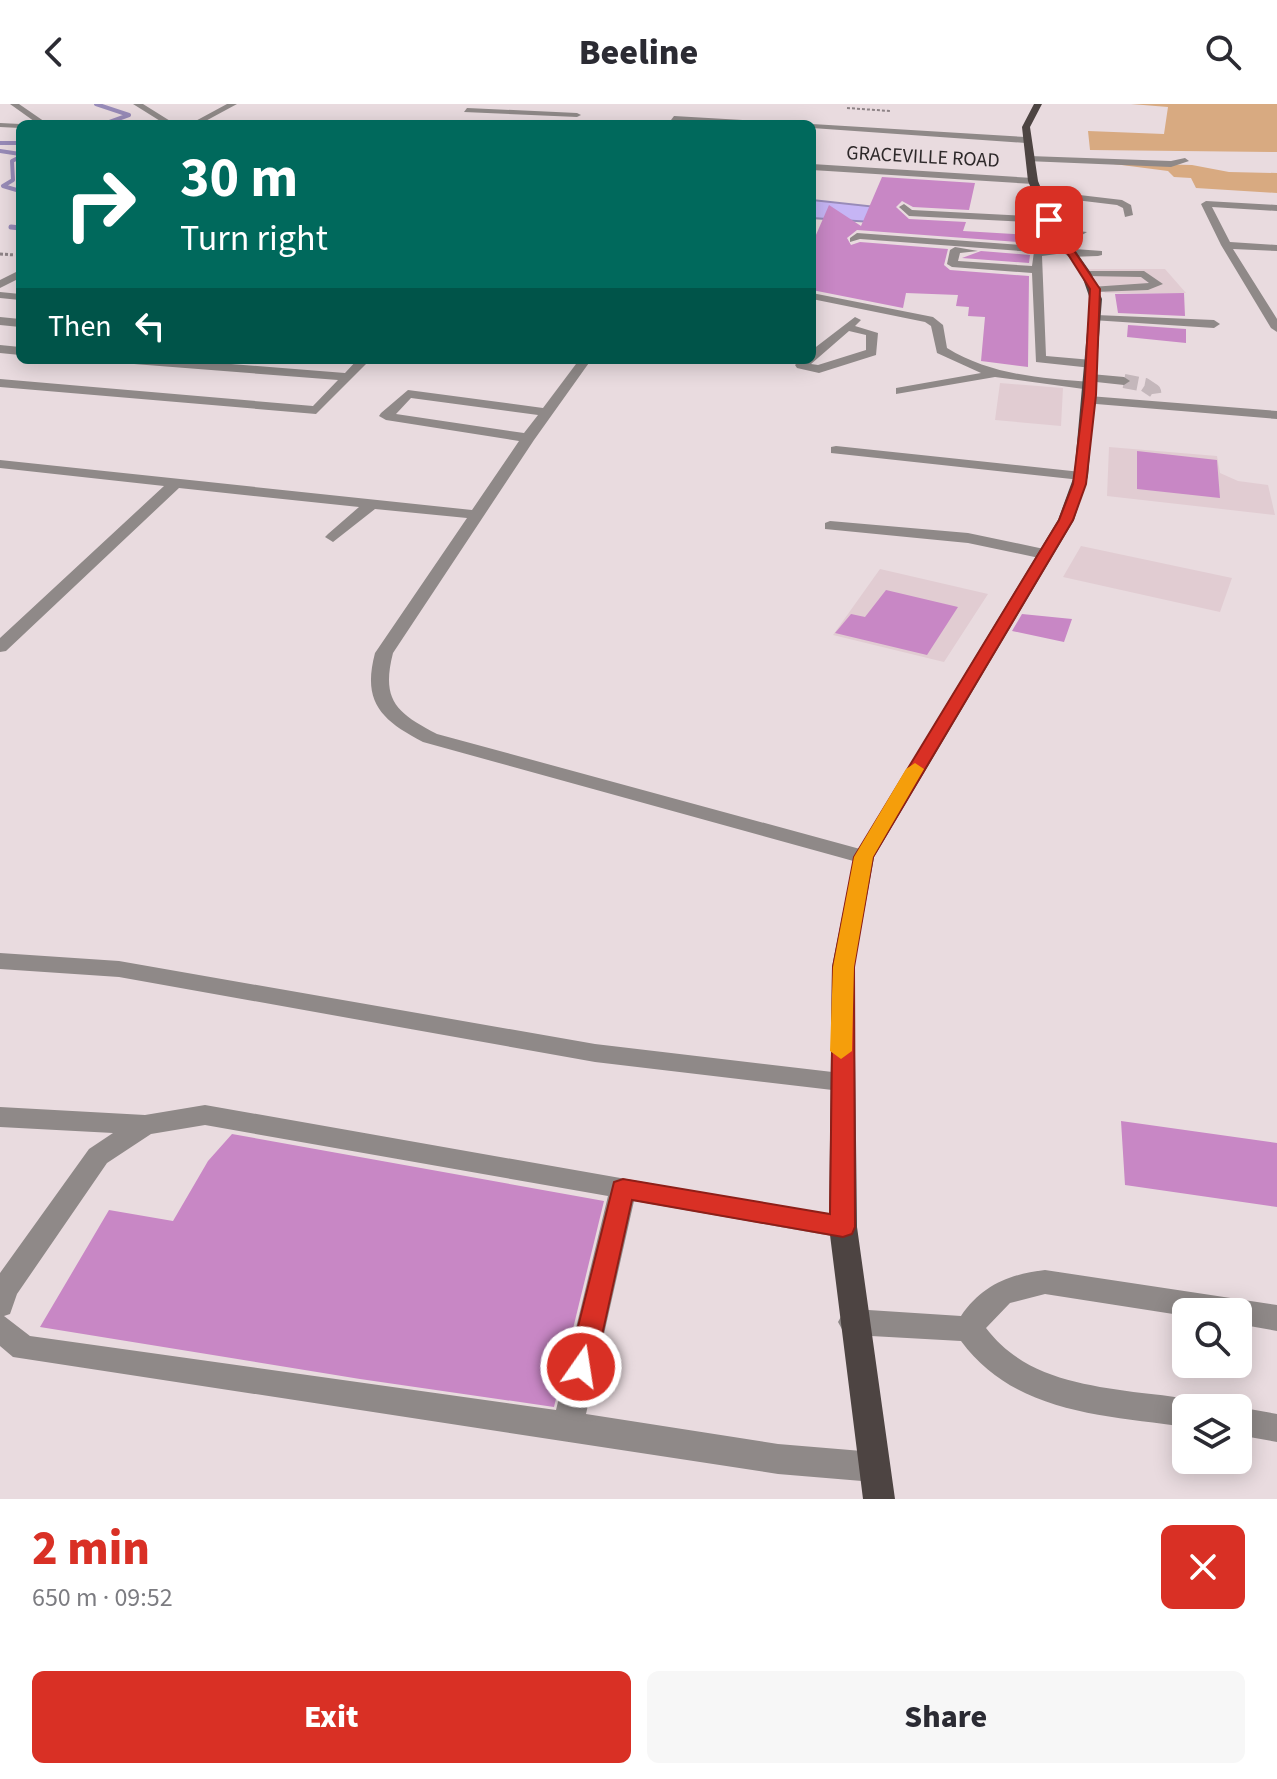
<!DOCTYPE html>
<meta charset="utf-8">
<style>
:root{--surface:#fff;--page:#f7f7f7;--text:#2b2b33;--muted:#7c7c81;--accent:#d93025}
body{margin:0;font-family:"Source Sans 3",sans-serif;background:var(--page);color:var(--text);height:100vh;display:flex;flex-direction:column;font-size:30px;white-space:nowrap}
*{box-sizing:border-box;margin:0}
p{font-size:26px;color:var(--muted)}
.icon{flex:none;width:44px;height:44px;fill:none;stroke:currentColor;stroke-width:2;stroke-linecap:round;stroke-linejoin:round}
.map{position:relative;height:1395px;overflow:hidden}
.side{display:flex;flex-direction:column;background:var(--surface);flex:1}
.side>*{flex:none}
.hud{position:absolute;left:16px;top:16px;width:800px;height:244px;border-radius:12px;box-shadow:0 4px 20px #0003;background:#00695c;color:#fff;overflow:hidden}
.fabs{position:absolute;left:1172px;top:1194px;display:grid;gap:16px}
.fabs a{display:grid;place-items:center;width:80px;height:80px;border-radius:12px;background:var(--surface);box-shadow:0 4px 20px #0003;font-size:40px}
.pin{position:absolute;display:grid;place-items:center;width:68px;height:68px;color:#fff;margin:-34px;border-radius:16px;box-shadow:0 4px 12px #0006}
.me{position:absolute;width:88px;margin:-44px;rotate:13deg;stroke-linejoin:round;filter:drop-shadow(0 0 6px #0008)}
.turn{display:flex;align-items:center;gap:28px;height:168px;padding:0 32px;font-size:36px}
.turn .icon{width:104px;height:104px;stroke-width:2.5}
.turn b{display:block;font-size:56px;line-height:68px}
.then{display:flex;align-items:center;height:76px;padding:0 32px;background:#0003;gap:16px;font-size:30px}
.round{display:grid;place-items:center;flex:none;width:84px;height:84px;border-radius:12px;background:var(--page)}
.headline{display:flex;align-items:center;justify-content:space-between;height:136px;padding:0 32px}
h1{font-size:48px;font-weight:800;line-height:60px;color:var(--accent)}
.button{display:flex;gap:16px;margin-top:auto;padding:16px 32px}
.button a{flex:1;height:92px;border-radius:12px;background:var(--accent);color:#fff;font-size:32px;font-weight:800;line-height:92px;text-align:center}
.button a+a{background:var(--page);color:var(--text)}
header{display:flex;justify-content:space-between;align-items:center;height:104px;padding:0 32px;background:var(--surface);font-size:36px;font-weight:800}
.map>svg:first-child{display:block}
</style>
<header><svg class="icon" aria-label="back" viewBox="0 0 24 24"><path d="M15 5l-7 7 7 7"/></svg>Beeline<svg class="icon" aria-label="search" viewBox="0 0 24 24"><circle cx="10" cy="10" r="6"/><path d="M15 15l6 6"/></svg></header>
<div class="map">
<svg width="1277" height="1395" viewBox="0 0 1277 1395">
<rect width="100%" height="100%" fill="#e9dbdf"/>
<path fill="#e1ccd2" d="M1087,165H1165L1186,189H1105Z
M1000,279L1063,284L1061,322L995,316Z
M1109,343L1217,352L1220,369L1238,377L1268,381L1275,411L1107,392Z
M1081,442L1232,474L1220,508L1063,473Z
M880,465L988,490L944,558L833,531Z"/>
<path fill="#d8aa81" d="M1131,0H1277V48L1090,46L1088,27L1164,30L1168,3Z
M1106,59L1192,61L1229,68L1277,69V89L1196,84L1191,74L1174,73L1168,67Z"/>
<path fill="#c6b5f5" stroke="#988bb8" stroke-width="2" d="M812,96L877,103L871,118L812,114Z"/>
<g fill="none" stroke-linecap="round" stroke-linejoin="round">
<path stroke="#988bb8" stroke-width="4" d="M96,0L129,11L104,20
M0,39H20
M0,47L20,50
M20,53L12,57L13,76L3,82L20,87"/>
<path stroke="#988bb8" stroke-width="5" d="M11,123L20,124"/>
</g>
<path fill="#c887c5" d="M882,73L975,79L969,106L913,103L902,97L896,103L909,115L966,118L963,127L1030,131V139L857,126L847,134L851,141L860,138L948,145L944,161L950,166L1029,172L1028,263L981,257L985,213L968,212L969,203L956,202L958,191L906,189L903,204L812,186V140L829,101L861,122Z
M981,147L1030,151L1029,159L962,154Z
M1184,189L1185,212L1118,209L1115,190Z
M1128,221L1186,225V239L1127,233Z
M1137,347L1217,356L1220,394L1137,385Z
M886,486L958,503L927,551L835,529L851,510L865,513Z
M1022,510L1072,515L1064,538L1012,527Z
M1121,1017L1277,1039V1103L1125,1081Z
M232,1030L604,1097L554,1303L360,1275L40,1223L109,1106L173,1117L208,1057Z"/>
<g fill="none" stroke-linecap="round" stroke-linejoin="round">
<path stroke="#c4b7bb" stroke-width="14" stroke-dasharray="14 7" stroke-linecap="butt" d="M1124,277L1145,281L1154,287L1155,294"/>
<path stroke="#8d8386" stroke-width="2" stroke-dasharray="3 2" stroke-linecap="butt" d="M847,4L890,7"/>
<path stroke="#8d8386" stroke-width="3" stroke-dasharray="3 2" stroke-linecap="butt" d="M0,150L15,151"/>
<path fill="#8f8988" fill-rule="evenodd" d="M10,0H19L48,20H38Z
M133,0H143L175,20H165Z
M227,0H237L200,20H190Z
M467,4L577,9L581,11L577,13L464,8Z
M674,12L779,18L783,20L671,16Z
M0,19L20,20H22L20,24L0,23Z
M810,20H812L1026,33L1030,36L1026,39L812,24Z
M1029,52L1171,57L1185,54L1189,57L1171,63L1026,57Z
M812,60L1033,74L1038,77L1033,80L812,66Z
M1037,86L1122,96L1131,101L1133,111L1125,113L1123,104L1117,101L1034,91Z
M1206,97L1277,101V107L1212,103L1230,138L1277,141V147L1233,145L1277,215V228L1271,224L1221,141L1201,100Z
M904,100L912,106L1049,113L1054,116L1049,119L909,112L899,103Z
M1059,125L1087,128L1082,131L1055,130Z
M857,129L1102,147V151L1098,152L1069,153L1064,149L1042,152L1046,252L1092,256L1098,260L1092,264L1036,258L1032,169L952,163L947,160L950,146L955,143L978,147L960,149L958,157L1032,162L1034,148L860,135L850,138V134Z
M20,166V174L0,184V176Z
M1082,167H1144L1163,180L1148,186L1095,188L1089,185L1091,183L1149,179L1141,173L1086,172L1081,169Z
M0,188L20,190V196L0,194Z
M812,189L933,213L943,221L947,244C991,271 1040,274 1091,278L1097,282L1091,286L995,273L896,290V284L981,269L937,249L931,222L925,218L812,195Z
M1096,211L1214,216L1220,220L1214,224L1092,216V212Z
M0,213L20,215V223L0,221Z
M855,213L861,216L855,222L878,229L876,251L819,269L797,264L795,261L800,256H812V246ZM849,227L866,231V246L818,261L811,260Z
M0,241L20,243V251L0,249Z
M128,256H181L345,269L357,256H370L316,310L0,283V275L313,302L338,276L134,260Z
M579,256H591L534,336L393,549C381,596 396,609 437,630L871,748L874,753L871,758H857L423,638C381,616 362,598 375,549L467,414L375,405L333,438L325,433L328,430L359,403L179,384L6,547L0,548V534L164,382L0,364V356L472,406L519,337L386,316L379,312L381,309L408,286L543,304ZM411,294L538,311L524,329L396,310Z
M1091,270L1124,273L1130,277L1124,281L1087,277L1085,274Z
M1089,292L1277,307V315L1084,299V293Z
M836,342L1081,368L1088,372L1081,376L831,349V343Z
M830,417L968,429L1044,445L1052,450L1044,455L968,439L825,425V419Z
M0,849L119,857L595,940L841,969L850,971L853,978L850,985L841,987L595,958L119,873L0,865Z
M205,1001L853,1115L857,1123L853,1131L843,1134L634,1097L586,1310L778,1340L874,1348L885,1352L890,1363L885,1374L874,1378L778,1370L13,1253L0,1242V1169L89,1045L113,1029L0,1023V1003L145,1011ZM205,1021L608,1092L556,1306L30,1232L4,1212L10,1210L17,1190L107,1059L151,1030Z
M1045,1166L1277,1201V1227L1238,1220V1208H1186V1212L1045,1190L1010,1199L986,1224C1024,1274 1083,1281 1142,1289C1160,1291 1179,1292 1197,1299L1199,1304H1186V1323C1104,1311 1015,1310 961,1237L853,1231L843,1227L838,1218L843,1209L853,1205L961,1212C982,1181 1010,1170 1045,1166Z
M1238,1303L1277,1310V1338L1238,1331V1304H1235Z"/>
<path fill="#4d4442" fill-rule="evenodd" d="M1034,0H1042L1030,23L1038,77L1054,116L1091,169L1102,195L1088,372L1074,416L874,753L854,863L857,1123L895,1395H863L829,1123L832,863L854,753L1058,416L1074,372L1090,195L1081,169L1044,116L1028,77L1022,23Z"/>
</g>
<path fill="#d93025" stroke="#8d1f18" stroke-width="2" d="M1045,114H1052L1100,185L1096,291L1086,380L1073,416L873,753L854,863L855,1123L852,1130L843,1133L632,1096L595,1263L591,1271L581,1275L572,1271L568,1263L614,1078L623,1075L830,1110L833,863L854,753L1059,416L1073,380L1084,291L1090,185Z"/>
<path fill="#f59e0b" d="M915,659L924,665L873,753L854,863L852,947L841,955L830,947L833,863L854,753L906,665Z"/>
<g text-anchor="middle" stroke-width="6" stroke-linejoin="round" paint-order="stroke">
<g font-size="20" fill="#2e292a" stroke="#e9dbdf">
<text transform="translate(923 52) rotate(3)" y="7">GRACEVILLE ROAD</text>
</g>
</g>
</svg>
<div class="fabs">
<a><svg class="icon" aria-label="search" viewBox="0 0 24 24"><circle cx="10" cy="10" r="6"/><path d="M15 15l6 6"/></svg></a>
<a><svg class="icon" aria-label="layers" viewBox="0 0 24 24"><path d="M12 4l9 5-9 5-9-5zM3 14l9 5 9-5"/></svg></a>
</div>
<div class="pin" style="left:1049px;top:116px;background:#d93025"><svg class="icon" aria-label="arrive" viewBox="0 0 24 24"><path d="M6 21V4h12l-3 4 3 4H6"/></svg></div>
<svg class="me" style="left:581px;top:1263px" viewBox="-20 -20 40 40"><circle r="17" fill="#d93025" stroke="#fff" stroke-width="3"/><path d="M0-11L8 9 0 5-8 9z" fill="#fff"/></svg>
<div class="hud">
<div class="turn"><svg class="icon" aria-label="right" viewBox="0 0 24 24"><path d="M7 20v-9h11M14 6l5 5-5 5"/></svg><div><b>30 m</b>Turn right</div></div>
<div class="then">Then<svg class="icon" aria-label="left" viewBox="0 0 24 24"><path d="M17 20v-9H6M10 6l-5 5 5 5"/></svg></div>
</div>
</div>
<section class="side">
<div class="headline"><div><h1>2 min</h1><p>650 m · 09:52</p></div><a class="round" style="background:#d93025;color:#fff"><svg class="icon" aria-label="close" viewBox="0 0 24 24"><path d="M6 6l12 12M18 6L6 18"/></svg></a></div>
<div class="button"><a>Exit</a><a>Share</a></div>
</section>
